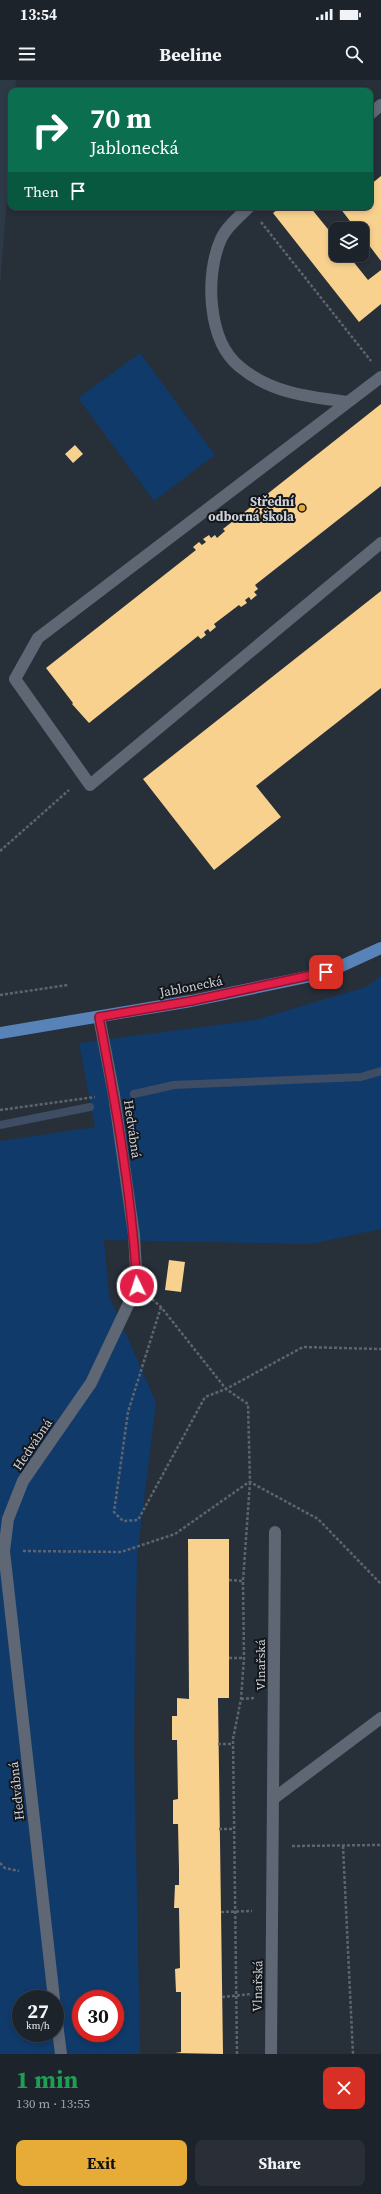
<!DOCTYPE html>
<meta charset="utf-8">
<style>
:root{--surface:#1d232b;--page:#2a2f37;--text:#f1f3f6;--muted:#a0a4a9;--line:#3b4047;--accent:#e7ac37}
body{margin:0;font-family:"Source Serif 4",serif;background:var(--page);color:var(--text);height:100vh;display:flex;flex-direction:column;font-size:15px;white-space:nowrap}
*{box-sizing:border-box;margin:0}
p{font-size:13px;color:var(--muted)}
.icon{flex:none;width:22px;height:22px;fill:none;stroke:currentColor;stroke-width:2;stroke-linecap:round;stroke-linejoin:round}
.map{position:relative;height:1974px;overflow:hidden}
.side{display:flex;flex-direction:column;background:var(--surface);flex:1}
.side>*{flex:none}
.banner{position:absolute;left:8px;top:8px;width:365px;height:122px;border-radius:8px;box-shadow:0 2px 6px #0003,0 0 0 1px var(--line);background:#0b6e4f;color:#fff;overflow:hidden}
.tools{position:absolute;left:329px;top:142px;display:grid;gap:8px}
.tools a{display:grid;place-items:center;width:40px;height:40px;border-radius:8px;background:var(--surface);box-shadow:0 2px 6px #0003,0 0 0 1px var(--line);font-size:20px}
.speed{position:absolute;left:12px;top:1910px;display:flex;gap:8px;font-size:20px;font-weight:700;text-align:center}
.speed>*{display:grid;place-content:center;width:52px;height:52px;border-radius:50%;background:var(--surface);box-shadow:0 2px 6px #0003,0 0 0 1px var(--line);line-height:1}
.speed small{font-size:10px;font-weight:400}
.speed .limit{border:6px solid #d22;background:#fff;color:#111}
.pin{position:absolute;display:grid;place-items:center;width:34px;height:34px;color:#fff;margin:-17px;border-radius:8px;box-shadow:0 2px 6px #0006}
.me{position:absolute;width:44px;margin:-22px;rotate:356deg;stroke-linejoin:round;filter:drop-shadow(0 0 3px #0008)}
.turn{display:flex;align-items:center;gap:14px;height:84px;padding:0 16px;font-size:18px}
.turn .icon{width:52px;height:52px;stroke-width:2.5}
.turn b{display:block;font-size:28px;line-height:34px}
.then{display:flex;align-items:center;height:38px;padding:0 16px;background:#0003;gap:8px;font-size:15px}
.round{display:grid;place-items:center;flex:none;width:42px;height:42px;border-radius:8px;background:var(--page)}
.summary{display:flex;align-items:center;justify-content:space-between;height:68px;padding:0 16px}
h1{font-size:24px;font-weight:700;line-height:30px;color:#1e9e55}
.primary-button{display:flex;gap:8px;margin-top:auto;padding:8px 16px}
.primary-button a{flex:1;height:46px;border-radius:8px;background:var(--accent);color:#111;font-size:16px;font-weight:700;line-height:46px;text-align:center}
.primary-button a+a{background:var(--page);color:var(--text)}
.status{display:flex;justify-content:space-between;align-items:center;height:28px;padding:0 20px;background:var(--surface);direction:ltr}
.status svg{height:11px;fill:currentColor}
header{display:flex;justify-content:space-between;align-items:center;height:52px;padding:0 16px;background:var(--surface);font-size:18px;font-weight:700}
.map>svg:first-child{display:block}
</style>
<div class="status"><b>13:54</b><svg viewBox="0 0 49 12"><path d="M0 12V9h3v3zM5 12V6h3v6zM10 12V3h3v9zM15 12V0h3v12zM26 1h20v11H26zM47 4h2v5h-2z"/></svg></div>
<header><svg class="icon" aria-label="menu" viewBox="0 0 24 24"><path d="M4 6h16M4 12h16M4 18h16"/></svg>Beeline<svg class="icon" aria-label="search" viewBox="0 0 24 24"><circle cx="10" cy="10" r="6"/><path d="M15 15l6 6"/></svg></header>
<div class="map">
<svg width="381" height="1974" viewBox="0 0 381 1974">
<rect width="100%" height="100%" fill="#272f39"/>
<path fill="#2e3948" d="M0,0H16L15,11H11V66L0,206Z"/>
<path fill="#103a6a" fill-rule="evenodd" d="M140,273L215,375L154,421L78,318Z
M381,896V1149L311,1164L104,1160L109,1216L156,1322L137,1478L134,1663L140,1974H0V1061L95,1047L79,963L255,940L366,907ZM21,1919H55V1953H21ZM81,1919H115V1953H81Z"/>
<g fill="none" stroke-linecap="round" stroke-linejoin="round">
<path stroke="#3e4c64" stroke-width="8" d="M134,1014L174,1005L361,997L381,991
M0,1045L90,1027"/>
</g>
<path fill="#f8d18e" d="M381,96V181L362,156V149H356L340,128L370,127V105Z
M281,127H310L336,159V175H348L368,200L381,190V224L359,242L273,133Z
M381,324V406L255,505L258,509L254,512L257,515L251,520L249,517L245,520L247,523L241,527L239,525L214,544L216,547L210,552L208,549L204,552L206,555L201,559L198,556L89,643L72,624L73,623L46,588L196,470L193,467L199,462L202,465L206,462L203,459L209,455L211,458L215,455L217,458L225,451L223,449Z
M75,365L83,374L73,383L65,374Z
M381,511V608L256,706L281,737L214,790L143,699Z
M169,1180L185,1182L181,1212L165,1210Z
M188,1459H229V1618H218L223,1974L175,1973L181,1972V1912H176L175,1889L180,1888L179,1828H174L175,1805H179V1788L178,1744H173V1720L178,1719L177,1660H172V1636H177V1618L189,1619Z"/>
<g fill="none" stroke-linecap="round" stroke-linejoin="round">
<path stroke="#5d646d" stroke-width="2.5" stroke-dasharray="3 2" stroke-linecap="butt" d="M261,142L371,281
M0,771L69,710
M0,915L68,905
M0,1030L95,1017
M152,1219L161,1227L226,1309L248,1324L250,1402L318,1439L381,1504
M161,1227L128,1332L114,1432L123,1441L138,1440L205,1317L226,1309L303,1267L381,1269
M23,1471L121,1472L175,1454L249,1402
M229,1500L243,1501
M229,1578H244
M241,1619L254,1618
M218,1664H233
M219,1749H234
M292,1766L381,1765
M343,1766L353,1974
M0,1783L5,1788L19,1791
M221,1832L252,1831
M222,1917L251,1914
M237,1974L233,1659L241,1619L244,1578L243,1501L250,1402"/>
<path stroke="#5e6773" stroke-width="12" d="M370,34L381,25
M249,127C240,136 226,147 221,159C205,194 207,261 240,287C271,313 309,317 348,322
M381,297L38,558L15,599L90,705L381,463
M273,1719L381,1638
M54,1919L4,1471L8,1439L23,1401L91,1303L137,1206L134,1155L114,1015L99,937
M55,1927L61,1974
M271,1974L275,1452"/>
<path stroke="#5783b9" stroke-width="12" d="M0,953L191,921L326,893L381,868"/>
</g>
<g fill="none" stroke-linecap="round" stroke-linejoin="round">
<defs>
<path id="route" d="M137,1206C132,1116 116,1026 99,937L191,921L326,892"/>
</defs>
<use href="#route" stroke="#92132f" stroke-width="10"/>
<use href="#route" stroke="#e11d48" stroke-width="7"/>
</g>
<circle fill="#e7ac37" stroke="#13161b" stroke-width="1.5" cx="302" cy="428" r="4"/>
<g text-anchor="middle" stroke-width="4" stroke-linejoin="round" paint-order="stroke">
<g font-size="13" font-weight="bold" fill="#cdd2d8" stroke="#13161b" text-anchor="end">
<text x="294" y="426">Střední<tspan x="294" dy="15">odborná škola</tspan></text>
</g>
<g font-size="13" fill="#cdd2d8" stroke="#13161b">
<text transform="translate(191 906) rotate(-11)" y="5">Jablonecká</text>
<text transform="translate(133 1049) rotate(82)" y="5">Hedvábná</text>
<text transform="translate(32 1364) rotate(-56)" y="5">Hedvábná</text>
<text transform="translate(260 1585) rotate(-90)" y="5">Vlnařská</text>
<text transform="translate(16 1711) rotate(-96)" y="5">Hedvábná</text>
<text transform="translate(257 1906) rotate(-89)" y="5">Vlnařská</text>
</g>
</g>
</svg>
<div class="tools">
<a><svg class="icon" aria-label="layers" viewBox="0 0 24 24"><path d="M12 4l9 5-9 5-9-5zM3 14l9 5 9-5"/></svg></a>
</div>
<div class="speed"><div>27<small>km/h</small></div><div class="limit">30</div></div>
<div class="pin" style="left:326px;top:892px;background:#d93025"><svg class="icon" aria-label="arrive" viewBox="0 0 24 24"><path d="M6 21V4h12l-3 4 3 4H6"/></svg></div>
<svg class="me" style="left:137px;top:1206px" viewBox="-20 -20 40 40"><circle r="17" fill="#e11d48" stroke="#fff" stroke-width="3"/><path d="M0-11L8 9 0 5-8 9z" fill="#fff"/></svg>
<div class="banner">
<div class="turn"><svg class="icon" aria-label="right" viewBox="0 0 24 24"><path d="M7 20v-9h11M14 6l5 5-5 5"/></svg><div><b>70 m</b>Jablonecká</div></div>
<div class="then">Then<svg class="icon" aria-label="arrive" viewBox="0 0 24 24"><path d="M6 21V4h12l-3 4 3 4H6"/></svg></div>
</div>
</div>
<section class="side">
<div class="summary"><div><h1>1 min</h1><p>130 m · 13:55</p></div><a class="round" style="background:#d93025;color:#fff"><svg class="icon" aria-label="close" viewBox="0 0 24 24"><path d="M6 6l12 12M18 6L6 18"/></svg></a></div>
<div class="primary-button"><a>Exit</a><a>Share</a></div>
</section>
